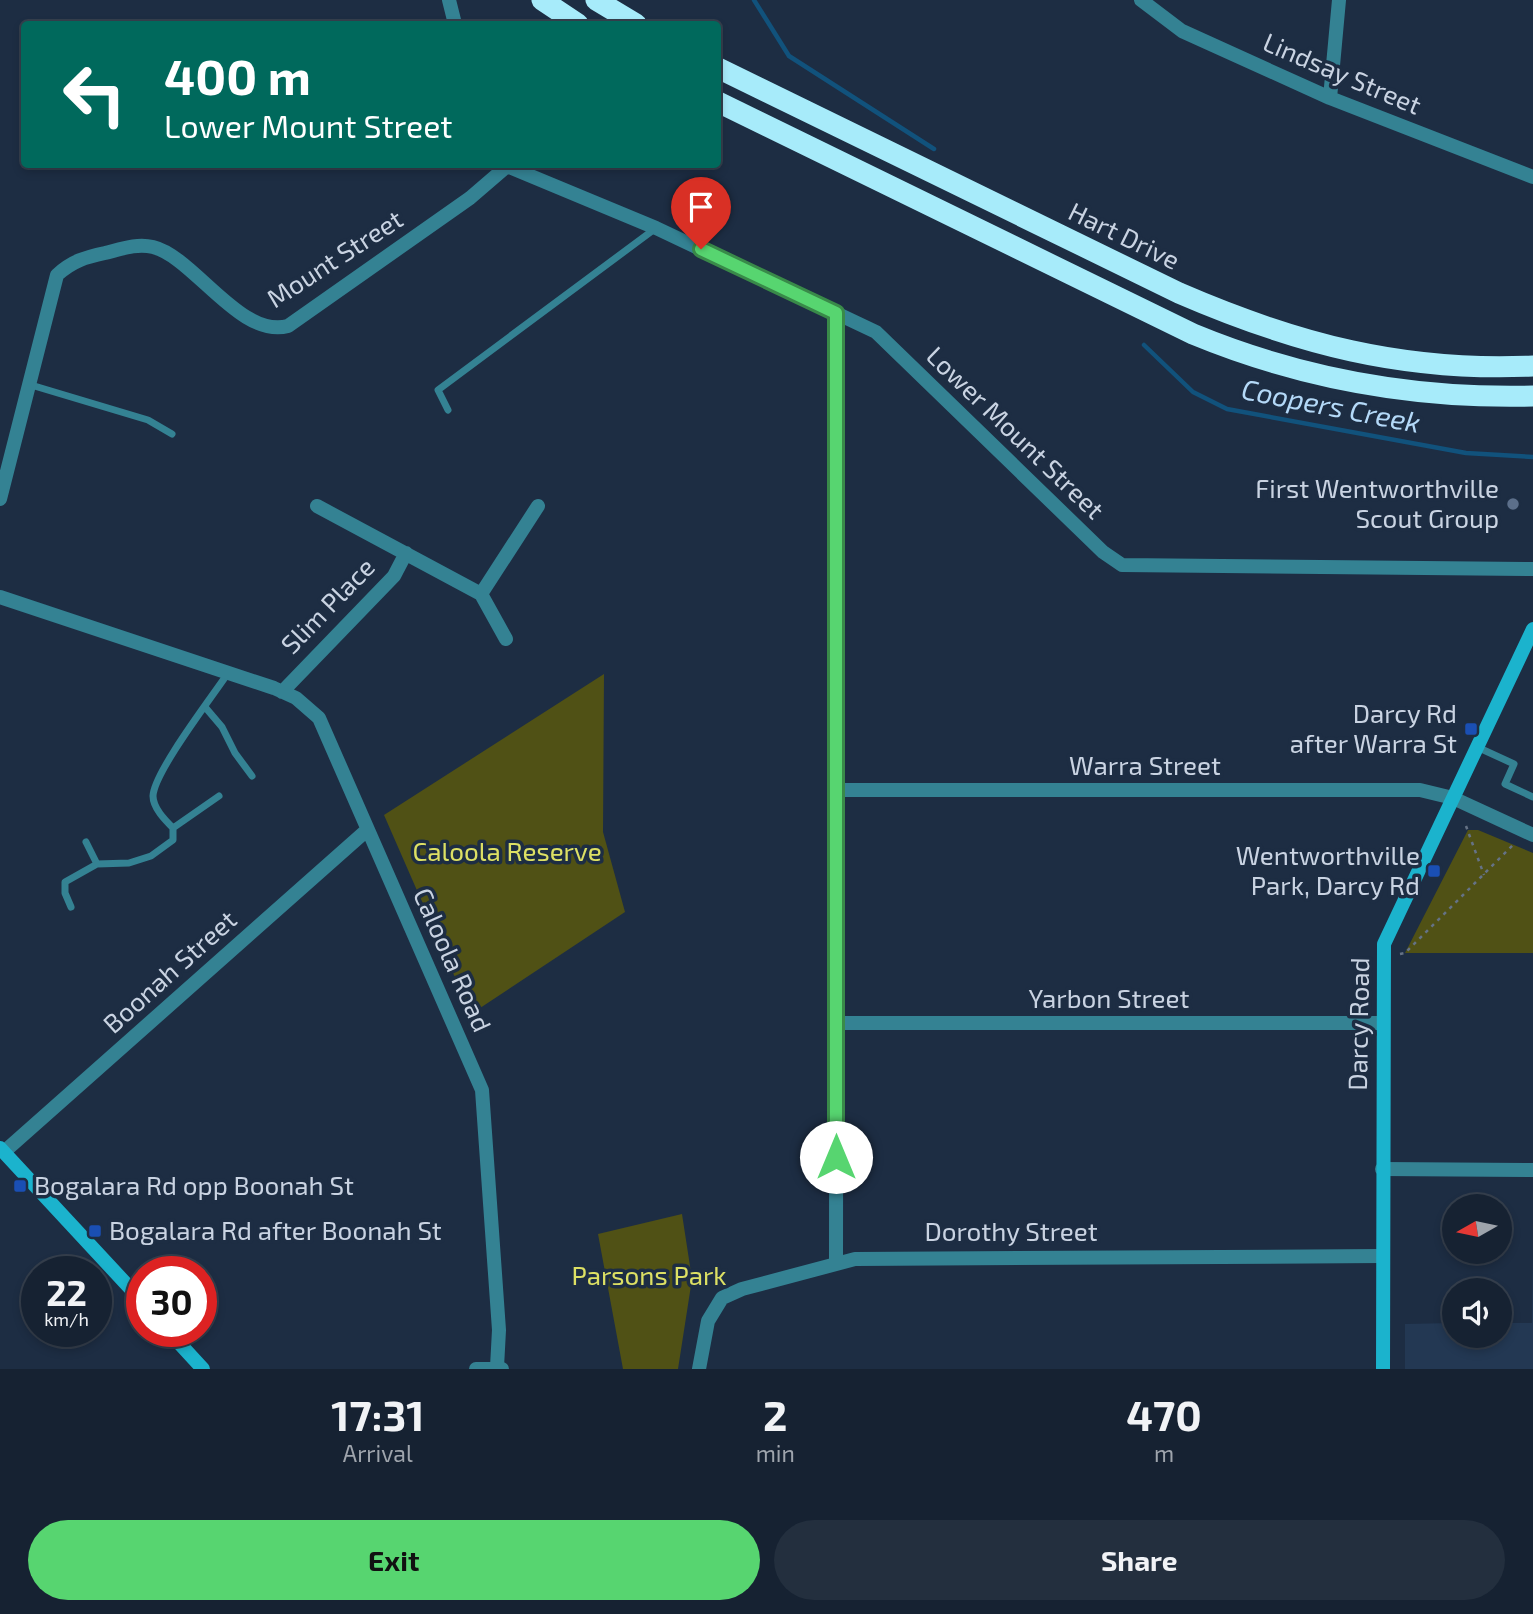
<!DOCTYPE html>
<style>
:root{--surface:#162232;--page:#232f3e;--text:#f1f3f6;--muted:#9ea4ac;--line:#353f4d;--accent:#57d570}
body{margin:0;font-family:"Exo 2",sans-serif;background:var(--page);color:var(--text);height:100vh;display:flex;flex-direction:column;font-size:26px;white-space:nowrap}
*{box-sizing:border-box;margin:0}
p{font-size:23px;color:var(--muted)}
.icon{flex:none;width:38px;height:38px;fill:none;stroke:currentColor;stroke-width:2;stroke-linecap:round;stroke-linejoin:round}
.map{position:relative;height:1369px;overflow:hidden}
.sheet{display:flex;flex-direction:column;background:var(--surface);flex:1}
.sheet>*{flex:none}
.top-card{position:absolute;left:21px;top:21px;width:700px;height:147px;border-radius:7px;box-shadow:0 4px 10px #0003,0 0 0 2px var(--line);background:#00695c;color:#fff;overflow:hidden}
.needle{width:46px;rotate:261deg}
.buttons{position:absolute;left:1442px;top:1194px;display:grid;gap:14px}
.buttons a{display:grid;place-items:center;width:70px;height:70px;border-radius:50%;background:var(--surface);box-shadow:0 4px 10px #0003,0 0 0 2px var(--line);font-size:35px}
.speed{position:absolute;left:21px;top:1256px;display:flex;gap:14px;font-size:35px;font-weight:700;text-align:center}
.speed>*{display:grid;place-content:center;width:91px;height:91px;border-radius:50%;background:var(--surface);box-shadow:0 4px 10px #0003,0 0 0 2px var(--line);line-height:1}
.speed small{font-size:18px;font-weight:400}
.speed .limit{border:10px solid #d22;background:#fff;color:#111}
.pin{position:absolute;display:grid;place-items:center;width:60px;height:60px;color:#fff;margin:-72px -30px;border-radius:50% 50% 50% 0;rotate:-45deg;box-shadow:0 0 7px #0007}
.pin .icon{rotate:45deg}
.me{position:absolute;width:77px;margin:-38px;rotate:0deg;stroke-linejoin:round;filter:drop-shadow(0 0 5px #0008)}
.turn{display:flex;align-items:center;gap:24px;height:147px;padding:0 28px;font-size:32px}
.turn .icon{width:91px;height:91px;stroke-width:2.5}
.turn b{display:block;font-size:49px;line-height:60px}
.eta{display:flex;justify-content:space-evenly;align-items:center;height:119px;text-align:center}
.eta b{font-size:42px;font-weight:700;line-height:49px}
.primary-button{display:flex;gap:14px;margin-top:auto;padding:14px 28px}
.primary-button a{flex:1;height:80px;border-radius:42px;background:var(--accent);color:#111;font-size:28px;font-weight:700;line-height:80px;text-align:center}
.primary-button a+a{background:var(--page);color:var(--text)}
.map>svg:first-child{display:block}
</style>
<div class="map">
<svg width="1533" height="1369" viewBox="0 0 1533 1369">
<rect width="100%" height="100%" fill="#1d2d43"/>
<path fill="#233853" d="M1533,1253V1369H1405V1324L1454,1323V1335H1500V1323H1532Z"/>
<path fill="#505115" d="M604,674L603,832L625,912L471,1014L384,815Z
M1468,830H1478L1533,853V953H1405Z
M682,1214L692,1279L678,1369H623L598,1234Z"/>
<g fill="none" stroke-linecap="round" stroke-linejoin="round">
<path stroke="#11527c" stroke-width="4.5" d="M754,0L789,56L934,149
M1144,345L1193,392L1227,409L1466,453L1533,457"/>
<path stroke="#657285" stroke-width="2.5" stroke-dasharray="3.5 5" stroke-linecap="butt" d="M1466,826L1484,875
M1400,954L1405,953L1515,843"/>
<path stroke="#348293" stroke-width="7" d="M31,385L148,420L172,434
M448,410L438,390L656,228
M205,707L222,727L235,753L252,776
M1477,747L1514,764L1505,784L1533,797
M219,796L173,828C165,820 153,808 153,796C154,772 212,697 228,673
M86,842L97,864L129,863L151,856L173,840V828
M71,907L65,893V882L97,864"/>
<path stroke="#348293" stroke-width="14" d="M449,0L455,24
M1141,0L1182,31L1330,98L1533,177
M1330,98L1339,0
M502,164L656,228L876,332L1103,552L1122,565L1533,569
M0,499L57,275C72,261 86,257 105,253C121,249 137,243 153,247C194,257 240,339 288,326L470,198L506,167
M317,506L481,594L506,639
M481,594L538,506
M0,597L274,688L296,698L319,718L482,1090L499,1330L497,1367
M282,692L394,576L406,553
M836,790H1420L1453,798L1533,835
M835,1023H1382
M5,1151L367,830
M1382,1169L1533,1170
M836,1263L837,313
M476,1369H502
M699,1369L708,1321L722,1298L742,1289L855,1259L1382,1256"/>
<path stroke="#1bb3cd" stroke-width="14" d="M0,1148L142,1301
M169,1332L203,1369
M1383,1369L1384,944L1533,629"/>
<path stroke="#a7ebfa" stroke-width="21" d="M542,0L578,24
M596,0L636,24
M718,68L1179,293C1297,344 1403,372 1533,366
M718,102L1193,334C1302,379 1415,399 1533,396"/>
</g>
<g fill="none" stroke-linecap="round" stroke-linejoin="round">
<defs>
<path id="route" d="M701,249L836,313V1157"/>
</defs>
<use href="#route" stroke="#398a49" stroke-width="18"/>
<use href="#route" stroke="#57d570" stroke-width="12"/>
</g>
<circle fill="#5c6f8a" stroke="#1d2d43" stroke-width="2.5" cx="1513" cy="504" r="7"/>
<g fill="#1a4fb4" stroke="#1d2d43" stroke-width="2.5">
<rect x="1464" y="722" width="14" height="14" rx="3.5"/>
<rect x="1427" y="864" width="14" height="14" rx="3.5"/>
<rect x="13" y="1179" width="14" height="14" rx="3.5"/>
<rect x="88" y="1224" width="14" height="14" rx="3.5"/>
</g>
<g text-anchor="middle" stroke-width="7" stroke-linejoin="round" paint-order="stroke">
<g font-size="26" fill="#c9d3e2" stroke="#1d2d43">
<text transform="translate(1342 74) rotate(23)" y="9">Lindsay Street</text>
<text transform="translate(1124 236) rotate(26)" y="9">Hart Drive</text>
<text transform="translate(335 259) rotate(-33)" y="9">Mount Street</text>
<text transform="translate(1015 433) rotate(44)" y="9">Lower Mount Street</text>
<text transform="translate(328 606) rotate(-46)" y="9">Slim Place</text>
<text x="1145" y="775">Warra Street</text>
<text transform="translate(452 960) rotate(66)" y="9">Caloola Road</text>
<text transform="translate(170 972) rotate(-42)" y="9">Boonah Street</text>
<text x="1109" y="1008">Yarbon Street</text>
<text transform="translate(1359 1024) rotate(-89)" y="9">Darcy Road</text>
<text x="1011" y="1241">Dorothy Street</text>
</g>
<g font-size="26" fill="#c9d3e2" stroke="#1d2d43" text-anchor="end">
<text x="1499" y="498">First Wentworthville<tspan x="1499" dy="30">Scout Group</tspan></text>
<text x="1457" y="723">Darcy Rd<tspan x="1457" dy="30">after Warra St</tspan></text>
<text x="1420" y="865">Wentworthville<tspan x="1420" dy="30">Park, Darcy Rd</tspan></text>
<text x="34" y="1195" text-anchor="start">Bogalara Rd opp Boonah St</text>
<text x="109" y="1240" text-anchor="start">Bogalara Rd after Boonah St</text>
</g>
<g font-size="26" fill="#dde064" stroke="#1d2d43">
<text x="507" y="861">Caloola Reserve</text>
<text x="649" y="1285">Parsons Park</text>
</g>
<g font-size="28" font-style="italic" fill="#b4d9f8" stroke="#1d2d43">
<text transform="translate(1331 406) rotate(11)" y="10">Coopers Creek</text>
</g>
</g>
</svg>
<div class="buttons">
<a><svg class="needle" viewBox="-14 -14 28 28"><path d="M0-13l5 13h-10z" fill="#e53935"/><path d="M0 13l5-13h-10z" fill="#9ea4ac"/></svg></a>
<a><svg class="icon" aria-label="sound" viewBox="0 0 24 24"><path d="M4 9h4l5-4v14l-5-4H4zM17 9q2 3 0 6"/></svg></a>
</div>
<div class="speed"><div>22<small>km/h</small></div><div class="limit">30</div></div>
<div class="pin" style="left:701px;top:249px;background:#d93025"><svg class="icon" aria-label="arrive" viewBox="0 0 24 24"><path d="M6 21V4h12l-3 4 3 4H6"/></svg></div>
<svg class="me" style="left:836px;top:1157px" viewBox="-20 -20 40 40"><circle r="19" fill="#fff"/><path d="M0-13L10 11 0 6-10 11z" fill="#57d570"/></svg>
<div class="top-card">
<div class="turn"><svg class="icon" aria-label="left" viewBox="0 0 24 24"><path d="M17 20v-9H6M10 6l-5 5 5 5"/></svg><div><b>400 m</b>Lower Mount Street</div></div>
</div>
</div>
<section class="sheet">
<div class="eta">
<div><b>17:31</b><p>Arrival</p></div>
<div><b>2</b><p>min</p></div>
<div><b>470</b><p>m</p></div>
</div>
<div class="primary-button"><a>Exit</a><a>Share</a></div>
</section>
